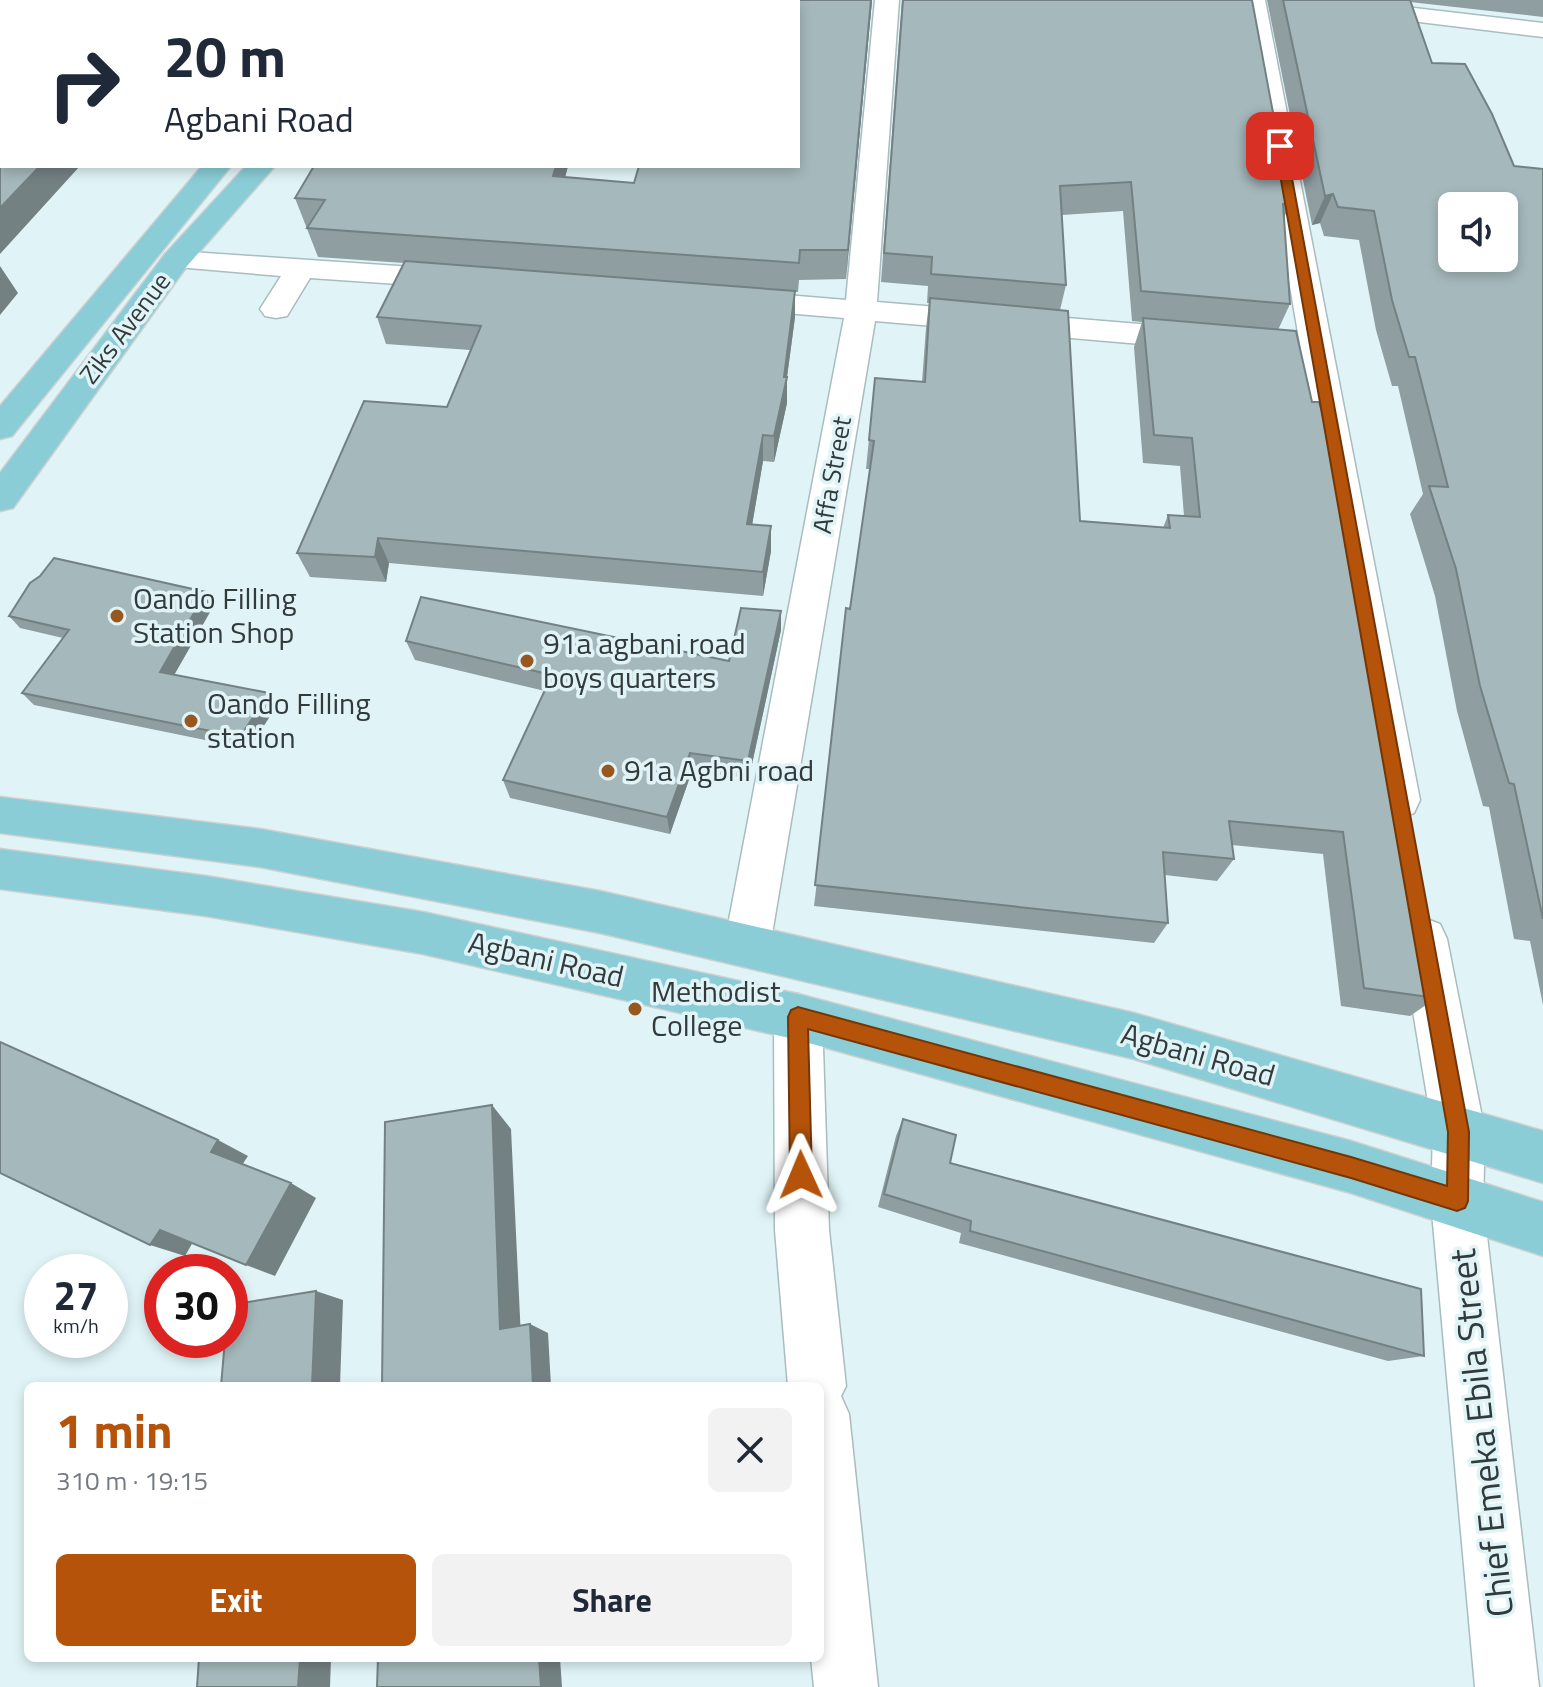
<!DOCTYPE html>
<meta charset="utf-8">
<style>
:root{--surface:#fff;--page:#f2f2f3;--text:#1f2937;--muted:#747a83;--accent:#b45309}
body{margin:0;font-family:"Titillium Web",sans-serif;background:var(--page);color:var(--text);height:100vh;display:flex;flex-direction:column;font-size:30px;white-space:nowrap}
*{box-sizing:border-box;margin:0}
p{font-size:26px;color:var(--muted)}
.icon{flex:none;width:44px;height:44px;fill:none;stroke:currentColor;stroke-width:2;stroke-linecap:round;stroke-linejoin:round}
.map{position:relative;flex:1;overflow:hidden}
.sheet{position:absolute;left:24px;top:1382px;width:800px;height:280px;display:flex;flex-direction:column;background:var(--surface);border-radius:12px;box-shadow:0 4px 12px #0003}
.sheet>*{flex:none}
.top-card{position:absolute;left:0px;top:0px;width:800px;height:168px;box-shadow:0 4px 12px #0003;background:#fff;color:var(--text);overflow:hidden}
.fabs{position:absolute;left:1438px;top:192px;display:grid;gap:16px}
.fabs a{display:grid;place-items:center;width:80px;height:80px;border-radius:12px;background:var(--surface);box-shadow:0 4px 12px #0003;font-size:40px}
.speed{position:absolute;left:24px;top:1254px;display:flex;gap:16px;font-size:40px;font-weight:700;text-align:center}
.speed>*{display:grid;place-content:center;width:104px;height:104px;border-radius:50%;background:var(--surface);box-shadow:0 4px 12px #0003;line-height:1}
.speed small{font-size:20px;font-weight:400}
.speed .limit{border:12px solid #d22;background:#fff;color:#111}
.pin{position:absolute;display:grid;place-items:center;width:68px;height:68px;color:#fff;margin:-34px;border-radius:16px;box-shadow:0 4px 12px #0006}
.me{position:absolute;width:88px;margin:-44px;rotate:359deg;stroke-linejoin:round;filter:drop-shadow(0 0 6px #0008)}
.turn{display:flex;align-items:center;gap:28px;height:168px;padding:0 32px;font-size:36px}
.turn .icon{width:104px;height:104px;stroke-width:2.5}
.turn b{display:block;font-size:56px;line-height:68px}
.round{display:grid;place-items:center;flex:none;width:84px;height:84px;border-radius:12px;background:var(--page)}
.overview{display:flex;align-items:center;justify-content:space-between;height:136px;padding:0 32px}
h1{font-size:48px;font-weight:700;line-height:60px;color:var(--accent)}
.action{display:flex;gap:16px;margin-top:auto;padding:16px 32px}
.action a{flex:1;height:92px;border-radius:12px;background:var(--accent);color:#fff;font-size:32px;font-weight:700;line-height:92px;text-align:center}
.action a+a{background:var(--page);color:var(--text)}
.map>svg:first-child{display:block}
</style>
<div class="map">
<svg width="1543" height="1687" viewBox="0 0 1543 1687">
<rect width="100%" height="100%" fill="#e0f4f7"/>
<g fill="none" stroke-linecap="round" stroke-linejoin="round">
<defs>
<path id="minor" d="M875,0H899L877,302L1199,329L1210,332L1215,339L1210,346L1199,349L875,321L770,946L763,961L747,967L731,961L724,946L844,318L737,309L726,307L722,300L726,293L737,291L846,300Z
M1241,0H1265L1420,800L1414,813L1399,818L1384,813L1378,800Z
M1354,1L1543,23V37L1346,13L1342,8L1346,3Z
M0,14H2V28H0Z
M176,251L457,270L468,273L472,279L468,285L457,288L310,278L287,316L276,318L265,316L260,309L281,276L165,266L161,260L165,254Z
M1424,918L1440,924L1447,939L1485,1132L1483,1201L1539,1687H1475L1431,1201L1433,1132L1401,939L1408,924Z
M798,994L815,1001L822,1017L829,1230L846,1386L841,1396L849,1414L878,1687H814L811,1658H820V1386H788L775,1230L774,1017L781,1001Z"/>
<path id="major" d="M202,166H231L12,436L0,439V406Z
M246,166H275L187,266L13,508L0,511V473L165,254Z
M0,797L260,829L600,891L1134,1013L1543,1131V1183L1134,1059L600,933L260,867L0,833Z
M0,849L206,876L423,912L798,994L1351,1141L1543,1202V1256L1351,1193L798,1040L423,954L206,916L0,889Z"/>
</defs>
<use href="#minor" stroke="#a9bcbf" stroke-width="3"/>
<use href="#major" stroke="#ced0d0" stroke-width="3"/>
<use href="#minor" fill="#fff" fill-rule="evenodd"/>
<use href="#major" fill="#8acdd6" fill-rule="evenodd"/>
</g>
<path fill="#8e9ea1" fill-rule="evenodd" d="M330,0H384L382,2H339Z
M684,0H872L846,279L799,280L798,292H795V317L787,377V403L774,462L763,461L752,525L771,526V551L763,596L389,563L386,582L310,577L297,553L447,407L470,350L386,344L377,317L404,263L318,257L295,198L314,166H568L565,177L634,183Z
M902,0L1290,204L1284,218L1290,304L1278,330L1436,998L1410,1016L1341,1006L1323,854L1232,845L1234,859L1217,881L1165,875L1168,923L1154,943L814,906L850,609L870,469H866L875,378L922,382L926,328L929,303H927L928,286L881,282ZM1123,211L1132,321L1142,322L1134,347L1143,463L1180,466L1184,516L1168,515L1163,528L1080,521L1060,310L1066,285L1062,215Z
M1267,0H1543V17L1410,2L1432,63L1514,166L1543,169V1005L1530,941L1514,939L1489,807L1483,806L1457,711L1435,596L1410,514L1423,494L1398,386H1392L1376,330L1359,240L1324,236L1320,223L1312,225Z
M214,605L174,675L277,705L249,749L34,705L22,693L63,638L20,628L9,616Z
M781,611V630L749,778L692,771L670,834L510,798L503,780L545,691L415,660L406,641L729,661Z
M903,1119L950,1163L1424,1356L1388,1361L959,1243L961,1233L878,1207L896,1136Z"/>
<path fill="#748183" d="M143,0H177L175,2H141Z
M369,0H384L382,2H370Z
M627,0H670L667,2H624Z
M871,0H872L846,279L848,250Z
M40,166H80L0,254V208Z
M556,166H568L558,205L553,176Z
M1333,194L1320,223L1312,225L1325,196Z
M0,266L18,293L0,315Z
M795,291V317L787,377V403L774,462V436L784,377Z
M763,435V461L748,549L747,524Z
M771,526V551L763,596V572Z
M378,538L389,563L386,582L375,557Z
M206,592L214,605L169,684L160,672Z
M781,611V630L749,778L748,761Z
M269,693L277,705L249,749L240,737Z
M690,753L692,771L670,834L667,817Z
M492,1105L511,1129L521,1338L500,1329Z
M218,1140L248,1156L240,1168L211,1152Z
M291,1183L316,1198L275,1276L246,1265Z
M160,1230L193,1242L185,1256L150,1245Z
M316,1291L343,1300L340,1386H312Z
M530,1324L548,1333L551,1386H533Z
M300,1658H331L330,1687H298Z
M539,1658H560L562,1687H541Z"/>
<path fill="#a5b8bb" stroke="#748183" stroke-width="2" fill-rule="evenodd" d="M85,0H143L141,2H83Z
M479,0H627L624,2H476Z
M684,0H871L848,250H800L799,263L307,228L325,200L295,198L314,166H556L553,176L634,183L639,166H798V2H683Z
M903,0H1252L1290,204H1283L1290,304L1141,291L1131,182L1060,186L1066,285L931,274L932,257L884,253Z
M1283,0H1410L1432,63L1465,64L1492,114L1514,166L1543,169V919L1514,784L1509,783L1480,686L1456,569L1429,486L1448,487L1415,357H1409L1392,300L1374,211L1338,207L1333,194L1325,196ZM1452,206H1504V258H1452Z
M0,136H2V166H40L0,208Z
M405,261L795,291L784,377H787L774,436L763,435L747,524L771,526L763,572L378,538L375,557L297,553L364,401L447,407L481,326L377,317Z
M930,298L1068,311L1080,521L1170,528L1168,515L1200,517L1192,438L1154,435L1143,318L1296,331L1312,402H1319L1337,461L1436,998L1364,988L1343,832L1229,821L1234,859L1163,852L1168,923L815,885L846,608L850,609L874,441L869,440L875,378L925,382Z
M54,558L206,592L160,672L269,693L240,737L22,693L69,630L9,616L30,583L40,576Z
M421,597L729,661L741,608L781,611L748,761L690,753L667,817L503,780L552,675L406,641Z
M0,1042L218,1140L211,1152L291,1183L246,1265L160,1230L150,1245L0,1173Z
M492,1105L500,1329L530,1324L533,1386H382L385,1122Z
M903,1119L956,1135L950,1163L1421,1289L1424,1356L970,1231L971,1221L884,1194Z
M316,1291L312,1386H221L225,1340H230V1305Z
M199,1658H300L298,1687H197Z
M378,1658H539L541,1687H377Z"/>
<path fill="#b45309" stroke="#753606" stroke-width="2" d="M1280,142L1286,146L1469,1132L1468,1201L1465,1208L1457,1211L1351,1178L808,1029L812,1175L808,1183L801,1186L793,1183L790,1175L788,1017L791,1010L798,1007L1351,1157L1447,1186L1448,1132L1275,146Z"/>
<g fill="#975820" stroke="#e0f4f7" stroke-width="3">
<circle cx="117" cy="616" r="8"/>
<circle cx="527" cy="661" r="8"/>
<circle cx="191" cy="721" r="8"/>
<circle cx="608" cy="771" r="8"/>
<circle cx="635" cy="1009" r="8"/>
</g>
<g text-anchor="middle" stroke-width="7" stroke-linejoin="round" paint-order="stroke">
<g font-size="26" fill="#323a3b" stroke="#e0f4f7">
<text transform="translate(125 328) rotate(-53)" y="9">Ziks Avenue</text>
<text transform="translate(832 475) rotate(-80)" y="9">Affa Street</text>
</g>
<g font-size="30" fill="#323a3b" stroke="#e0f4f7" text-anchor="start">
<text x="133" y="609">Oando Filling<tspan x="133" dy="34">Station Shop</tspan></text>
<text x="543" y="654">91a agbani road<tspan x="543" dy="34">boys quarters</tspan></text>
<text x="207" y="714">Oando Filling<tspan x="207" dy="34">station</tspan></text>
<text x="624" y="781">91a Agbni road</text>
<text x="651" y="1002">Methodist<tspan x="651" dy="34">College</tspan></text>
</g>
<g font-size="30" fill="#323a3b" stroke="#e0f4f7">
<text transform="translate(546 960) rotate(13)" y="10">Agbani Road</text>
<text transform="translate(1198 1055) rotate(16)" y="10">Agbani Road</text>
</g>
<g font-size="36" fill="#323a3b" stroke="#e0f4f7">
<text transform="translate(1481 1433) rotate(-96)" y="13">Chief Emeka Ebila Street</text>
</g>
</g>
</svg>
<div class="fabs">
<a><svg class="icon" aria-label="sound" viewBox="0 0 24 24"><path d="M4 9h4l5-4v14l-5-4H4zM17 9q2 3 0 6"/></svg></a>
</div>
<div class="speed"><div>27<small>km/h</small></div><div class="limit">30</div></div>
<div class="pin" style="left:1280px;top:146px;background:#d93025"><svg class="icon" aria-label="arrive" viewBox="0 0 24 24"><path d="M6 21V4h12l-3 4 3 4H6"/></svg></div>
<svg class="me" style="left:801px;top:1175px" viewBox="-20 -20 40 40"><path d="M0-17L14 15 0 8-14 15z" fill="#b45309" stroke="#fff" stroke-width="4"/></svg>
<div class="top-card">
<div class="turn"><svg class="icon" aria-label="right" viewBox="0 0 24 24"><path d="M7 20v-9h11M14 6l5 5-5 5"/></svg><div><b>20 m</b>Agbani Road</div></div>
</div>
<section class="sheet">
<div class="overview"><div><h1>1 min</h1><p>310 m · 19:15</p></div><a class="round"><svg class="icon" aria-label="close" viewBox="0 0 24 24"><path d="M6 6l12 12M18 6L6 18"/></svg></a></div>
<div class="action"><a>Exit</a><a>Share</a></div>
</section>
</div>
